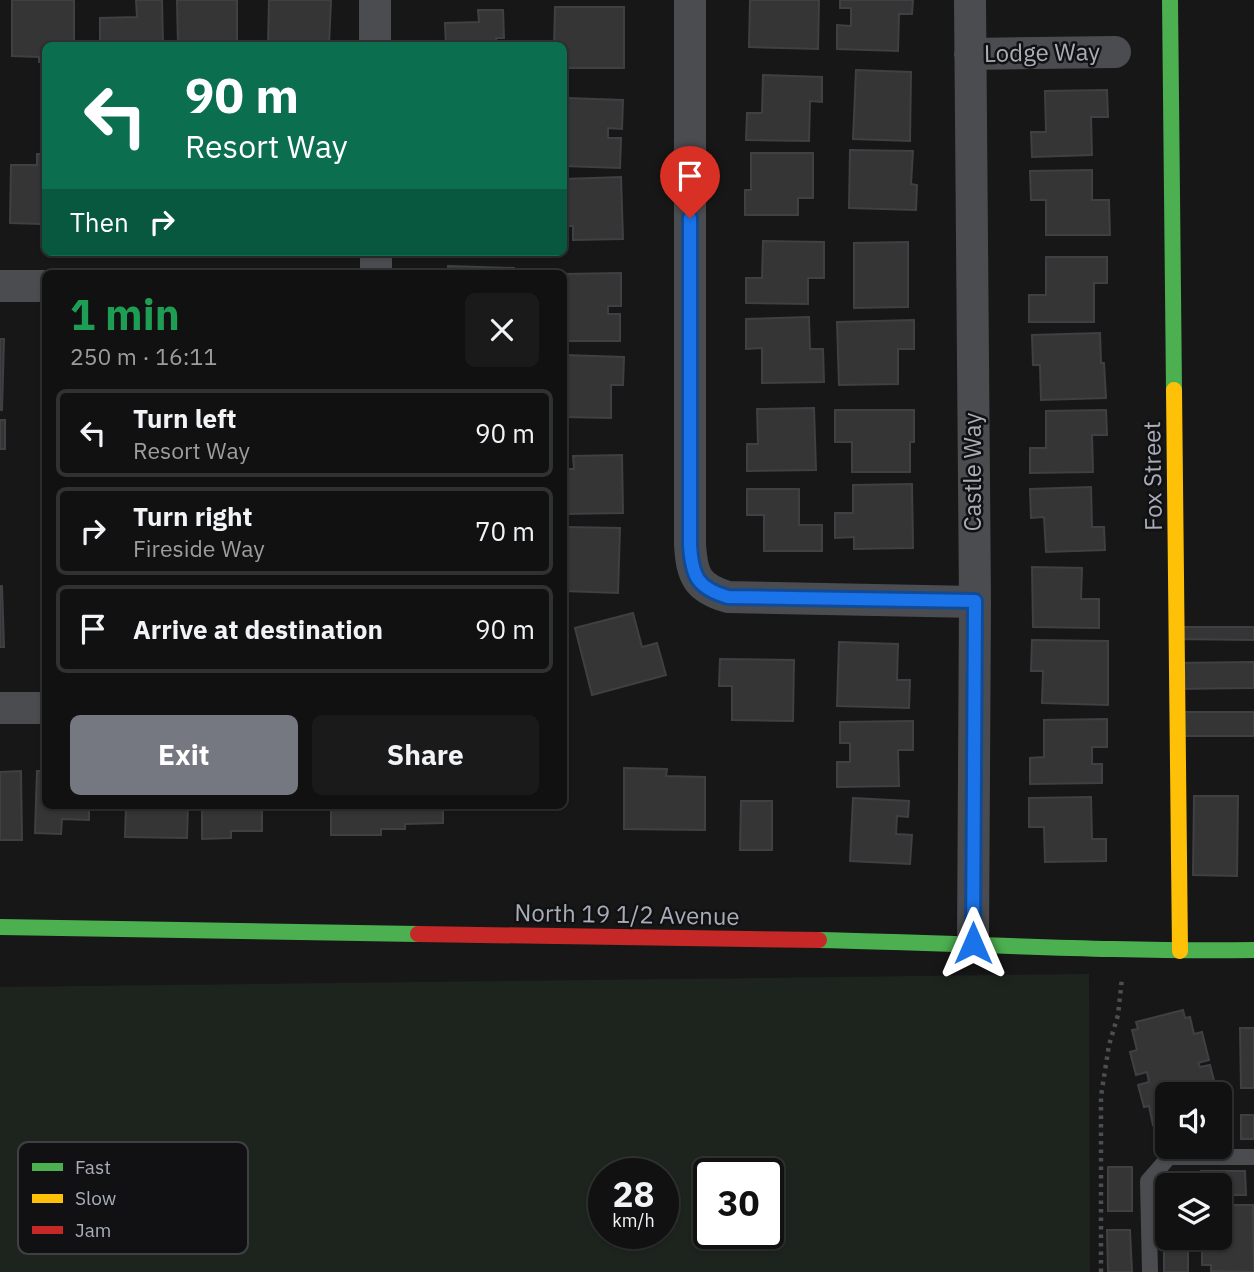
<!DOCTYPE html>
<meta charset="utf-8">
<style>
:root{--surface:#111;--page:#1a1a1a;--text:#f1f3f6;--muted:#9c9d9f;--line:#303131;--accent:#757880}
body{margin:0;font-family:"IBM Plex Sans",sans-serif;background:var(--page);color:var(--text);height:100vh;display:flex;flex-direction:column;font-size:26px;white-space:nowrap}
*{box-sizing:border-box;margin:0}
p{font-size:23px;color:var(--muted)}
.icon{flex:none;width:38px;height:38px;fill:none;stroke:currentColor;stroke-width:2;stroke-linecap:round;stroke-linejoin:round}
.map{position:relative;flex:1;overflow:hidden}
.drawer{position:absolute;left:42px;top:270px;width:525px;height:539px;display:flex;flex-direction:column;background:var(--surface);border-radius:10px;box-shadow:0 2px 5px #0004,0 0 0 2px var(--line)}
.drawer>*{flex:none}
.banner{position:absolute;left:42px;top:42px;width:525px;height:214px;border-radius:10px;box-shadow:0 2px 5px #0004,0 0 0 2px var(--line);background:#0b6e4f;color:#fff;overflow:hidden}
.fabs{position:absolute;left:1155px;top:1082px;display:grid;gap:14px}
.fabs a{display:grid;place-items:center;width:77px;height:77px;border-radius:10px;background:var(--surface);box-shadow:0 2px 5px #0004,0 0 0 2px var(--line);font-size:35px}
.speed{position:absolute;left:588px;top:1158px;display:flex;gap:14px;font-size:35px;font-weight:700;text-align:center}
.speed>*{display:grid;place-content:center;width:91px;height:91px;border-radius:50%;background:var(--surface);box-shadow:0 2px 5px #0004,0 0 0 2px var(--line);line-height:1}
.speed small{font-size:18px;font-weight:400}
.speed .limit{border:4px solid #111;border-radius:10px;background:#fff;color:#111}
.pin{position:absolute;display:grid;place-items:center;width:60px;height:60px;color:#fff;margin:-72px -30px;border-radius:50% 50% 50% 0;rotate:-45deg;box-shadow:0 0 7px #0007}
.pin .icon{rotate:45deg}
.me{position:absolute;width:77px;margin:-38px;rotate:0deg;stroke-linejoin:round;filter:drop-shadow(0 0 5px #0008)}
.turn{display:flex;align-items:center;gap:24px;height:147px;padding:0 28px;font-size:32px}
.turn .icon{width:91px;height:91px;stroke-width:2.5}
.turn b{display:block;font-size:49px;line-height:60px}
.then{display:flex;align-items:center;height:66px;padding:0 28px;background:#0003;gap:14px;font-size:26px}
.round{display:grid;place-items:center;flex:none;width:74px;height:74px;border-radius:10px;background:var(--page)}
.head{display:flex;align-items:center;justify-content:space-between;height:119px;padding:0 28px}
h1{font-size:42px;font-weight:800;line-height:52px;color:#1e9e55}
.cta{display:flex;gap:14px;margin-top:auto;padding:14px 28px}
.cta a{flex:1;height:80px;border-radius:10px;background:var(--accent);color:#fff;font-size:28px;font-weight:800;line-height:80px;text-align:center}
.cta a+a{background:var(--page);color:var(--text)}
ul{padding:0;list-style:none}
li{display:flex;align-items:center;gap:21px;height:88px;margin:0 14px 10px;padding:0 14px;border:4px solid var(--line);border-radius:10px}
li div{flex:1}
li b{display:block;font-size:26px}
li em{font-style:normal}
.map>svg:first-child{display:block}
</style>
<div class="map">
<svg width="1254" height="1272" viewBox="0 0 1254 1272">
<rect width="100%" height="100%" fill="#171717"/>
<path fill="#1d241e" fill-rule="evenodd" d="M1089,974L1090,1272H0V987ZM604,1174H663V1234H604ZM709,1174H768V1234H709Z"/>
<path fill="#353536" stroke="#3f4043" stroke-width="2" d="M12,0H74V46H46V62H39V57L12,56Z
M136,0H162L163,46H100V18L137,17Z
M177,0H237V46H178Z
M269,0H331L329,46H268Z
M750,0H819L818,49L749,47Z
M840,0H913L912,14H899L898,51L837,49V25L851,26V8H840Z
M555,7H624V68H564V46H554Z
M478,10H503L504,38H496L497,46H446L445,23L479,22Z
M856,70L911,72L910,141L853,139Z
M763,75L822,77V102L810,101L809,141L746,140L747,113H762Z
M1107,90L1108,117H1091L1092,155L1032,157L1031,132H1046L1045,91Z
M566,98L623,100L622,129L608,128V138H621L620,168L564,166Z
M850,150L913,151L911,184L917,185L916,210L849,208Z
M751,153H813V198H798V215H745V190H751Z
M37,154H46V220H41V224L10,223L11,165H37Z
M1092,170V200H1109L1110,235H1046V200H1031L1030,171Z
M621,177L623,239L573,240V226H564V179Z
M763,241L824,242V278H808V304L746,303V278H762Z
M908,242V307L854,308V243Z
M447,252H504V254L447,255Z
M1046,257H1107V283H1094V322H1029V295H1046Z
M448,266L514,268V273H448Z
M621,273V306H608V314H620V341H564V274Z
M809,317L810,349H823L824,382L762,383V348L746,349V319Z
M914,320V349H898V384L839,385L837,322Z
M1100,333L1101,363H1104L1106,398L1041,400L1040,365H1033L1032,335Z
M0,339H4L2,410H0Z
M564,355L624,357L623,385H611V418L564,417Z
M814,408L816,470L747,471V444H758L757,409Z
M835,410H914V442H910V472H852V442H835Z
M1106,410L1107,435H1092L1093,472L1030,473V448H1046V411Z
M0,420H5V449H0Z
M622,455L623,513L564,514V469H574L573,456Z
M912,484L913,548L854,549V537L835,538V513H853V485Z
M1091,487L1092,527H1104L1105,550L1046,552L1044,517L1031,518L1030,489Z
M747,489H799V525H822V551H764V515H747Z
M566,527L620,528L618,593L564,591Z
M1032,567L1082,568L1081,599H1099V628L1033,627Z
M0,586H2L4,647H0Z
M633,613L642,647L657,643L666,675L592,695L575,628Z
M1173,627H1254V640L1173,639Z
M1032,640L1108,641V705L1042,703L1043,671H1031Z
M839,642L898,644L897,680H910L909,708L837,706Z
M720,659L794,660L793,721L732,720V686H719Z
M1254,662V688L1172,689V663Z
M1173,712H1254V736H1173Z
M1107,719V747H1092V764H1102V783L1030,784V758L1044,757V720Z
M913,721V750H898L899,786L837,787V762H850V743H840V722Z
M624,768L667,769L666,776L705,777V830L624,829Z
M21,771L22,840H0V772Z
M37,771H46V805H89V820L62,819L61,834L35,833Z
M1194,796H1238L1237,876L1193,875Z
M1091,797L1092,839H1106V861L1045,862L1044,827H1029V798Z
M853,798L909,801L908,817L897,816L896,834L912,835L910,864L850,861Z
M741,801H772V850H740Z
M126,805H188L187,838L125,837Z
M202,805H262V831H231V838L202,839Z
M331,805H443V823L405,824V829H381V835H331Z
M1183,1010L1185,1018L1190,1017L1194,1034L1202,1032L1209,1060L1198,1063L1200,1067L1210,1065L1217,1092L1167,1094V1130L1161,1132L1159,1124L1153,1125L1149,1106L1144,1107L1138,1085L1149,1082L1147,1072L1136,1075L1130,1052L1137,1050L1132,1030L1138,1029L1136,1022Z
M1240,1028H1254V1088H1241Z
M1241,1115H1254V1139H1241Z
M1108,1167H1132V1211H1108Z
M1201,1171H1245L1246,1195H1220V1185H1202Z
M1230,1205H1253L1254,1272L1211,1271V1265H1202V1237H1220V1211H1230Z
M1164,1209H1167V1237H1188V1272H1164Z
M1107,1230H1130L1132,1272H1108Z"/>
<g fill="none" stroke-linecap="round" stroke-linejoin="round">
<path stroke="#4d4e52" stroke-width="4.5" stroke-dasharray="3.5 5" stroke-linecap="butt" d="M1101,1272V1096L1109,1045L1118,1015L1122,978"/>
<path stroke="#4b4c50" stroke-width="16" d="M1150,1272L1148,1181L1169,1157H1254"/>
<path stroke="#4b4c50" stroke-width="32" d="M375,0V46
M690,0V545C692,576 697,588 728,597L975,602
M970,0L975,602L973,943
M970,54L1115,52
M376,252V273
M0,286H46
M0,708H46"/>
<path stroke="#4caf50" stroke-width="16" d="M1170,0L1174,390
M0,927L418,934
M819,940C964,943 1109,952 1254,950"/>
<path stroke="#ffc107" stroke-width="16" d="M1174,390L1180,951"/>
<path stroke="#c62828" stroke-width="16" d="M418,934L819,940"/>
</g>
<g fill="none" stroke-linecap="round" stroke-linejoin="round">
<defs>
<path id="route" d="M690,218V545C692,576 697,588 728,597L975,601L973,943"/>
</defs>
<use href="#route" stroke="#114b97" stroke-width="18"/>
<use href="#route" stroke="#1a73e8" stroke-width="12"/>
</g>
<g text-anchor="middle" stroke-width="5" stroke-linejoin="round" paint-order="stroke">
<g font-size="24" fill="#a8adb8" stroke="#111113">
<text transform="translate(1042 53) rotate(-1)" y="8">Lodge Way</text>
<text transform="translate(973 472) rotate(-90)" y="8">Castle Way</text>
<text transform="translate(1153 476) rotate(-91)" y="8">Fox Street</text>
<text transform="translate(627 915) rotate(1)" y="8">North 19 1/2 Avenue</text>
</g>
</g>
<rect x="18" y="1142" width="230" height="112" rx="10" fill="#111113" stroke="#3e4045" stroke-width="2"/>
<rect x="32" y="1163" width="31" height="8" fill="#4caf50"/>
<rect x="32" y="1194" width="31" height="9" fill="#ffc107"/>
<rect x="32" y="1226" width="31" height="8" fill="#c62828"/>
<g font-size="19" fill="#a8adb8">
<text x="75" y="1174">Fast</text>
<text x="75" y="1205">Slow</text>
<text x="75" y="1237">Jam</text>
</g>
</svg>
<div class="fabs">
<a><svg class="icon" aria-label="sound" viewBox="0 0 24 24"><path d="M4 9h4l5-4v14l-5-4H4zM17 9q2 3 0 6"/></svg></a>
<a><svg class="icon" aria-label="layers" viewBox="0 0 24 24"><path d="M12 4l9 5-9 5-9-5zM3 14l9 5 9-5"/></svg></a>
</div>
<div class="speed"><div>28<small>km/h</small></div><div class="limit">30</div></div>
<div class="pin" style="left:690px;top:218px;background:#d93025"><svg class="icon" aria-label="arrive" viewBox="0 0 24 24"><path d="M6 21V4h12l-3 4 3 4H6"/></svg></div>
<svg class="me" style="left:973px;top:943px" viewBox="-20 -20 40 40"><path d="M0-17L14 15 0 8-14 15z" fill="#1a73e8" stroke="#fff" stroke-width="4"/></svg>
<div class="banner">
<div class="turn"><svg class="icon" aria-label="left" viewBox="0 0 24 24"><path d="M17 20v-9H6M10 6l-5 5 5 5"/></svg><div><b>90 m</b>Resort Way</div></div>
<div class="then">Then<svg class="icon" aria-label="right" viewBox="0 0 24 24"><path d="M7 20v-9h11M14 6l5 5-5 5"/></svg></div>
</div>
<section class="drawer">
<div class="head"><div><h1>1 min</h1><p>250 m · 16:11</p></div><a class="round"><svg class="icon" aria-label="close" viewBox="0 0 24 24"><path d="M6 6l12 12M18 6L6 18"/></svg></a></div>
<ul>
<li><svg class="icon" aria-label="left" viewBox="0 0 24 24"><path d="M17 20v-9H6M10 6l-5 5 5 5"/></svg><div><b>Turn left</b><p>Resort Way</p></div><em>90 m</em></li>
<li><svg class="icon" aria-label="right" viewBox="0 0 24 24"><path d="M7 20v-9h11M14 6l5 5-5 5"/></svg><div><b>Turn right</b><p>Fireside Way</p></div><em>70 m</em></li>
<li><svg class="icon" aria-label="arrive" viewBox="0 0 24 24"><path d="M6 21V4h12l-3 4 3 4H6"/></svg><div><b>Arrive at destination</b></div><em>90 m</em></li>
</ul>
<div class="cta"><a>Exit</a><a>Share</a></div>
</section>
</div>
